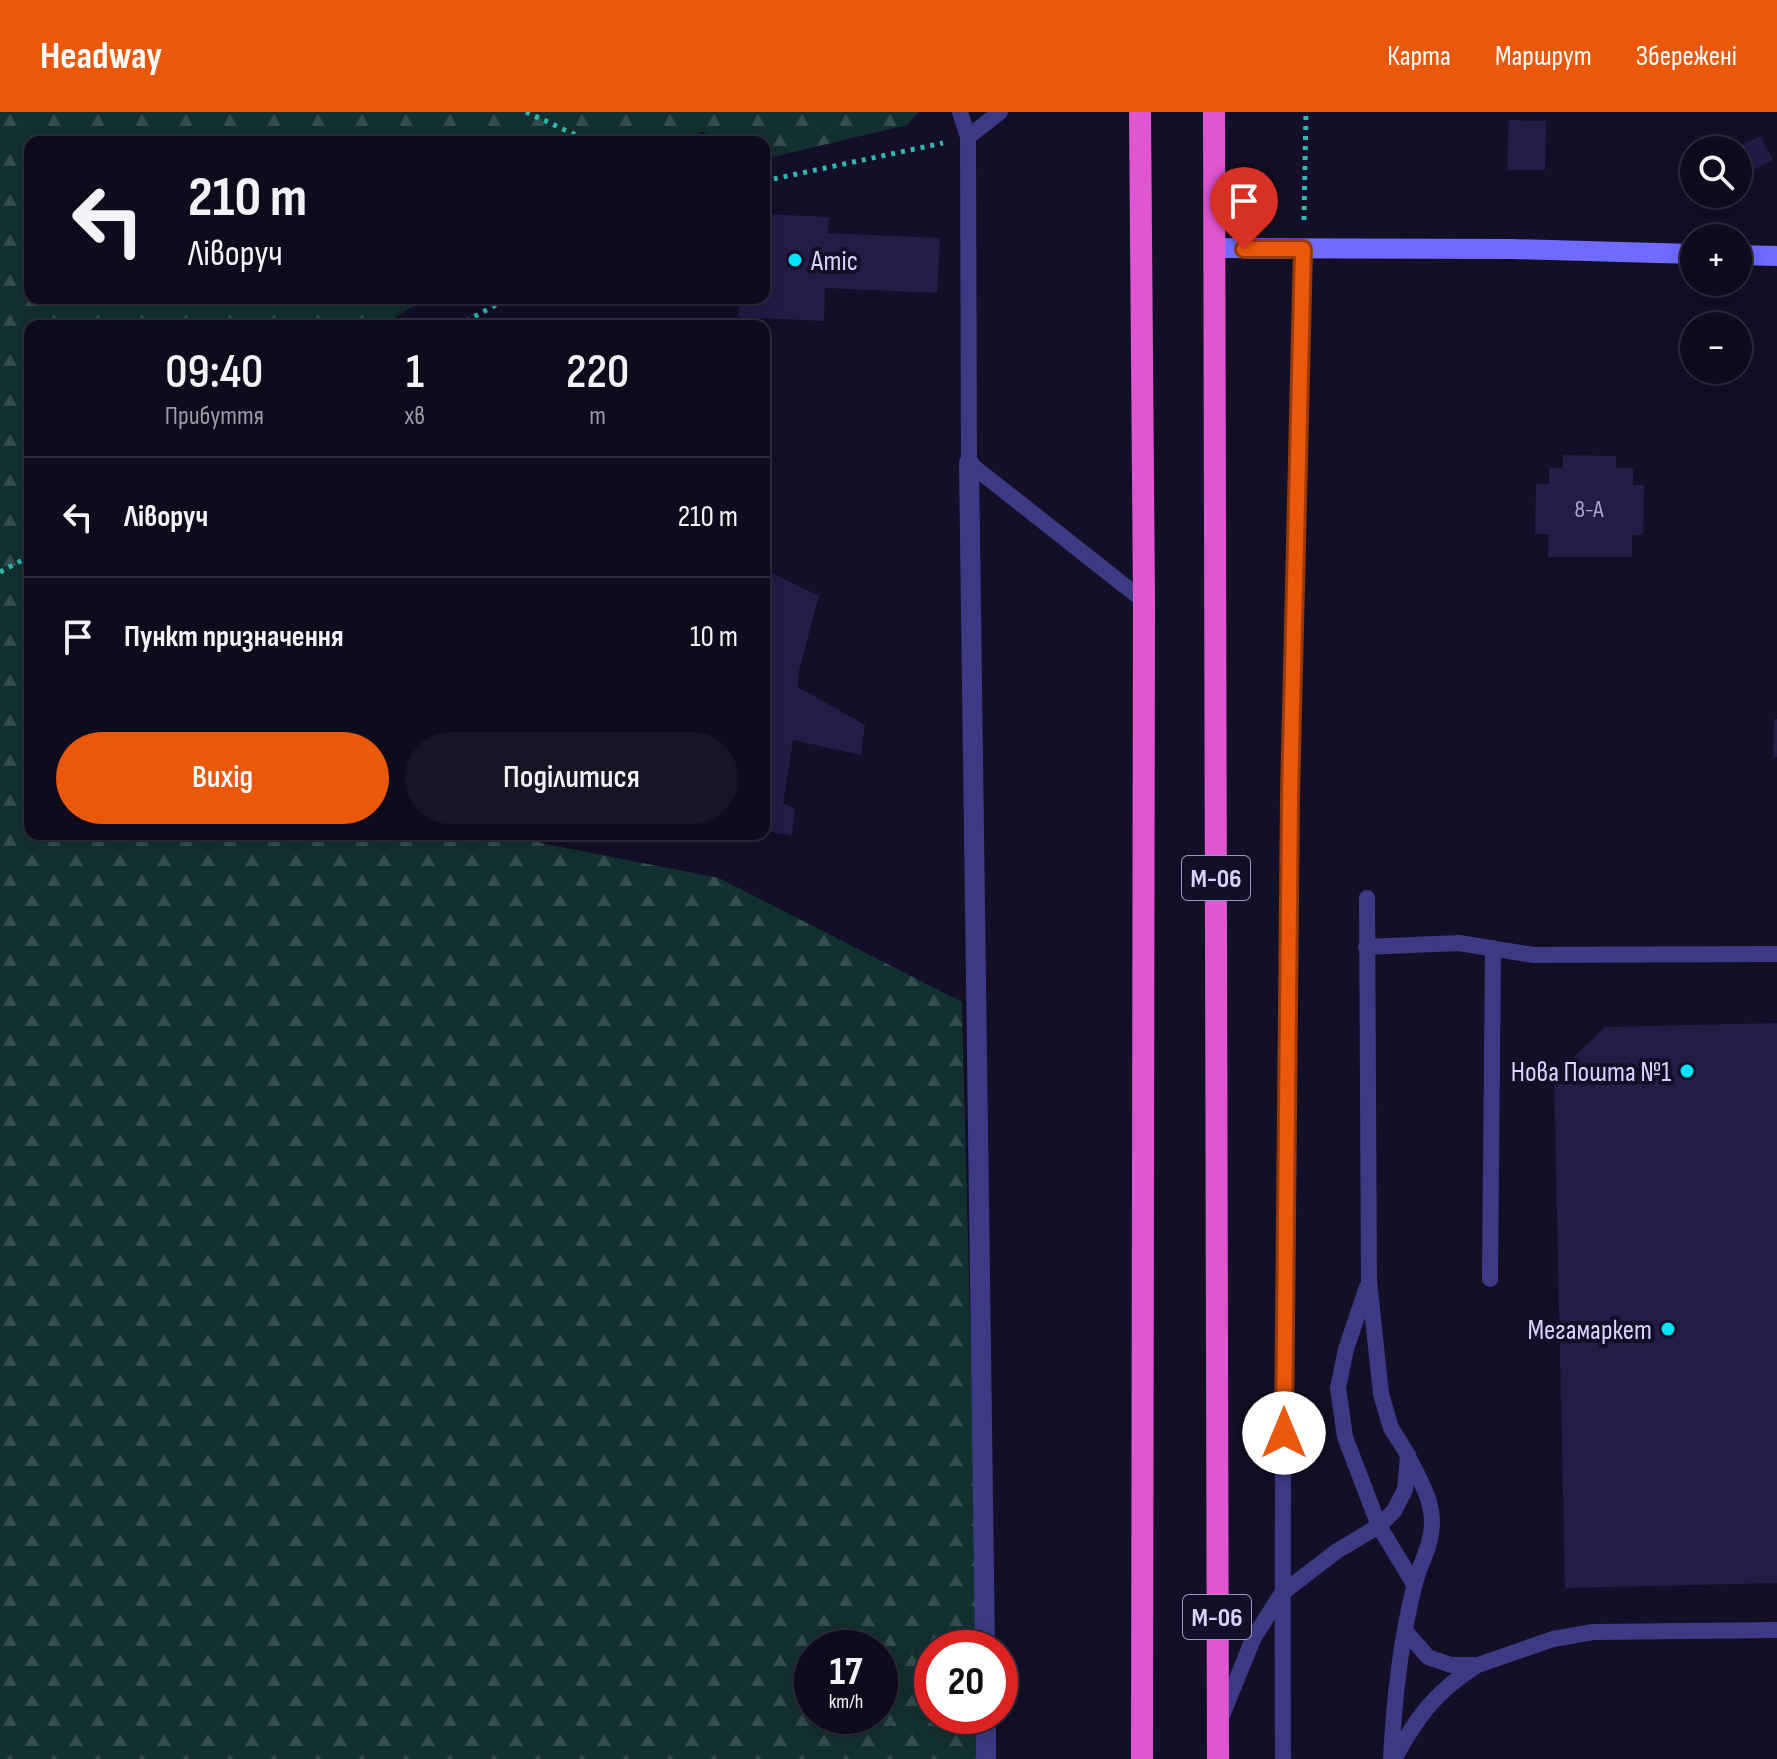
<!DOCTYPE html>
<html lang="uk">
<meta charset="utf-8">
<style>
:root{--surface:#0e0b1c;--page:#171425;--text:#f1f3f6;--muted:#9b9ba3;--line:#2e2b3b;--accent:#ea580c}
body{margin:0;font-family:"Sofia Sans Condensed",sans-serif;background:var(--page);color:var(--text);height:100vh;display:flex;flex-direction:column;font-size:30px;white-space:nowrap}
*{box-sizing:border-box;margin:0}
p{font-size:26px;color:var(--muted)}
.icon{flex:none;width:44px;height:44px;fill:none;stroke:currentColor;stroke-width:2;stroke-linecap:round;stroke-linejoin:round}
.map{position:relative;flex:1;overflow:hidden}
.details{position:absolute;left:24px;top:208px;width:746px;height:520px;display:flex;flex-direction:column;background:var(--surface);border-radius:16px;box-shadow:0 4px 20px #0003,0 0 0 2px var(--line)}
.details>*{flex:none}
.guide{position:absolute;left:24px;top:24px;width:746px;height:168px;border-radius:16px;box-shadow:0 4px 20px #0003,0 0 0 2px var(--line);background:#0e0b1c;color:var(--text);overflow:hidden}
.controls{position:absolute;left:1680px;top:24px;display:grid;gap:16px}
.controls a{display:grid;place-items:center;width:72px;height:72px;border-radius:50%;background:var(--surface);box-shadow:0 4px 20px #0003,0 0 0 2px var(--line);font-size:40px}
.speed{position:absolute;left:794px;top:1518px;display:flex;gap:16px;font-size:40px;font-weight:700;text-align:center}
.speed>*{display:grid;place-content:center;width:104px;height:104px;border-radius:50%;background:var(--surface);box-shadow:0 4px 20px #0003,0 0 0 2px var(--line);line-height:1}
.speed small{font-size:20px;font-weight:400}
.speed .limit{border:12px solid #d22;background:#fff;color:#111}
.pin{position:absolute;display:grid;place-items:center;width:68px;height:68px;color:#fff;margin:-82px -34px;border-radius:50% 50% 50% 0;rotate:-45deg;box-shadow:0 0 8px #0007}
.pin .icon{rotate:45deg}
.me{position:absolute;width:88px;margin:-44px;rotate:0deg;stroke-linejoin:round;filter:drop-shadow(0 0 6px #0008)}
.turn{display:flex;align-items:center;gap:28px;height:168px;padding:0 32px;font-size:36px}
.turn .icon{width:104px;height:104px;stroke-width:2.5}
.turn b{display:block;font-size:56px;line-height:68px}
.eta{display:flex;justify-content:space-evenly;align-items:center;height:136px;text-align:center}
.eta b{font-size:48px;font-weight:600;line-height:56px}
.action{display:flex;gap:16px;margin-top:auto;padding:16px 32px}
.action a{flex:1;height:92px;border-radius:48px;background:var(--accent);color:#fff;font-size:32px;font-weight:600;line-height:92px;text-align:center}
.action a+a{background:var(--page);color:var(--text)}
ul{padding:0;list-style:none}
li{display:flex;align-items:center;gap:24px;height:120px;padding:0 32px;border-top:2px solid var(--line)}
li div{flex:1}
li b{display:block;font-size:30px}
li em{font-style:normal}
header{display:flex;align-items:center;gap:48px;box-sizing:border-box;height:112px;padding:0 40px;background:var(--accent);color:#fff}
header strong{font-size:38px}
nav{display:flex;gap:44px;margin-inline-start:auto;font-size:28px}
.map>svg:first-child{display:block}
</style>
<header>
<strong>Headway</strong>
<nav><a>Карта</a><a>Маршрут</a><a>Збережені</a></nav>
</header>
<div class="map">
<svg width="1777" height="1647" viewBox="0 0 1777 1647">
<defs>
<pattern id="forest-firs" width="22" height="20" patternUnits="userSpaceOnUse" patternTransform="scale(2)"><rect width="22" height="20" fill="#12302f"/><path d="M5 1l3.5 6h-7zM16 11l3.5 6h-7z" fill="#344d4e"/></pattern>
</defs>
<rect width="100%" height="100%" fill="#130f26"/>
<path fill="url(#forest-firs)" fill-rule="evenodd" d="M0,0H919L907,13L764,47V30H719L702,19L684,30H30V186H427L381,214H30V722H534L541,731L719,766L962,890L978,1536H932V1604H980L981,1647H0ZM812,1536H880V1604H812Z"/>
<path fill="#241b47" d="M1509,8L1546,9L1545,58H1507Z
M1760,24L1773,48L1738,66V38H1732Z
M764,102L829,105L828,121L940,126L937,181L825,176L824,209L738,205L739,186H764Z
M1563,343L1616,344V356H1633V373H1644L1643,423H1632V445H1548L1549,422H1535L1536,372H1549V356H1563Z
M764,457L819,484L799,559L798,575L865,613L861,643L793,628L783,692L795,696L792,723L764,719Z
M1774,607H1777V645H1773Z
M1777,911V1471L1565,1476L1554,964L1605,915Z"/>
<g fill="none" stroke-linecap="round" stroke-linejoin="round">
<path stroke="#2fb8b0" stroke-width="5" stroke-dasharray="4 6" stroke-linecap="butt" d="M526,0L591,30
M764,69L943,31
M1304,108L1306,0
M457,214L509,186
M0,460L30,444"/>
<path stroke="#3d3a85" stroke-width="16" d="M960,0L968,25L969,351L1144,489
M968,25L1000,0
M1366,835L1459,831L1533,843L1777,842
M1490,1167L1493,836
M1367,1175L1346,1237L1338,1276L1345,1325L1379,1414L1414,1472
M1406,1520L1428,1545L1451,1553H1478L1553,1527L1593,1520L1777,1518
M1221,1606L1253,1527L1282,1481L1337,1439L1379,1414L1394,1399L1405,1378L1408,1343L1391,1316L1381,1282L1369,1169L1367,786
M1283,1647C1281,1144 1291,640 1303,137
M1391,1647C1394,1590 1400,1531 1414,1475C1419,1452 1432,1435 1432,1410C1432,1387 1419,1366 1409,1346
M1394,1647C1417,1605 1435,1580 1476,1554"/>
<path stroke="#3d3a85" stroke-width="20" d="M969,351L985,1536
M986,1604V1647"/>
<path stroke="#6f6bff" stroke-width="20" d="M1214,136L1512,137L1694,142
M1738,143L1777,144"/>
<path stroke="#e055d1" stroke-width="22" d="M1140,0L1144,489L1142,1647
M1214,0L1218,1647"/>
</g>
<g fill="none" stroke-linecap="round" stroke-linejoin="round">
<defs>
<path id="route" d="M1244,137H1303L1290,684L1284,1321"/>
</defs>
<use href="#route" stroke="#983908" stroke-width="20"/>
<use href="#route" stroke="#ea580c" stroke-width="14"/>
</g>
<g fill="#00e5ff" stroke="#130f26" stroke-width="3">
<circle cx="795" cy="148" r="8"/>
<circle cx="1687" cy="959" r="8"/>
<circle cx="1668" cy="1217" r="8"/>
</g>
<g text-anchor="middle" stroke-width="8" stroke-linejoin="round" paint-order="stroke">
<g font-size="24" fill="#aca6d1">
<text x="1589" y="405">8-А</text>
</g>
<g fill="#130f26" stroke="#9e99be" stroke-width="2">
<rect x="1182" y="744" width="68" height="44" rx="6"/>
<rect x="1183" y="1483" width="68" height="44" rx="6"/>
</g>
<g font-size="26" font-weight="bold" fill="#d9d4ff">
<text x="1216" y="775">М-06</text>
<text x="1217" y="1514">М-06</text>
</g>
<g font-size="28" fill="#d9d4ff" stroke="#130f26" text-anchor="end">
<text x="811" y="158" text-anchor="start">Amic</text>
<text x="1671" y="969">Нова Пошта №1</text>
<text x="1652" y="1227">Мегамаркет</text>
</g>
</g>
</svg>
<div class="controls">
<a><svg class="icon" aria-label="search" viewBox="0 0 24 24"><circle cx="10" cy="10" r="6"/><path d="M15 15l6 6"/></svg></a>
<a>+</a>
<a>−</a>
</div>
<div class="speed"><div>17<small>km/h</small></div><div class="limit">20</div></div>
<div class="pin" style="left:1244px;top:137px;background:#d93025"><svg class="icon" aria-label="arrive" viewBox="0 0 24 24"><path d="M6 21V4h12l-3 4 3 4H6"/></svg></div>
<svg class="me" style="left:1284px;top:1321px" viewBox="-20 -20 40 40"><circle r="19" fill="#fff"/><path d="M0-13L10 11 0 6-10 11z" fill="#ea580c"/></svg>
<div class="guide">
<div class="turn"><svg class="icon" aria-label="left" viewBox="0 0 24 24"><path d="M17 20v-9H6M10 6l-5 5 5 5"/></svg><div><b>210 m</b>Ліворуч</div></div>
</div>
<section class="details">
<div class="eta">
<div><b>09:40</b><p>Прибуття</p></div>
<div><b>1</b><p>хв</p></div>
<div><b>220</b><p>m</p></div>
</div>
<ul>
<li><svg class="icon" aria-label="left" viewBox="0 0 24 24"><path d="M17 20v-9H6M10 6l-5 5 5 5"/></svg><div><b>Ліворуч</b></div><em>210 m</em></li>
<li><svg class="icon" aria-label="arrive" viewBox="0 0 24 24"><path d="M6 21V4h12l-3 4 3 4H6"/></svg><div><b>Пункт призначення</b></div><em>10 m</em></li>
</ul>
<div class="action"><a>Вихід</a><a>Поділитися</a></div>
</section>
</div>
